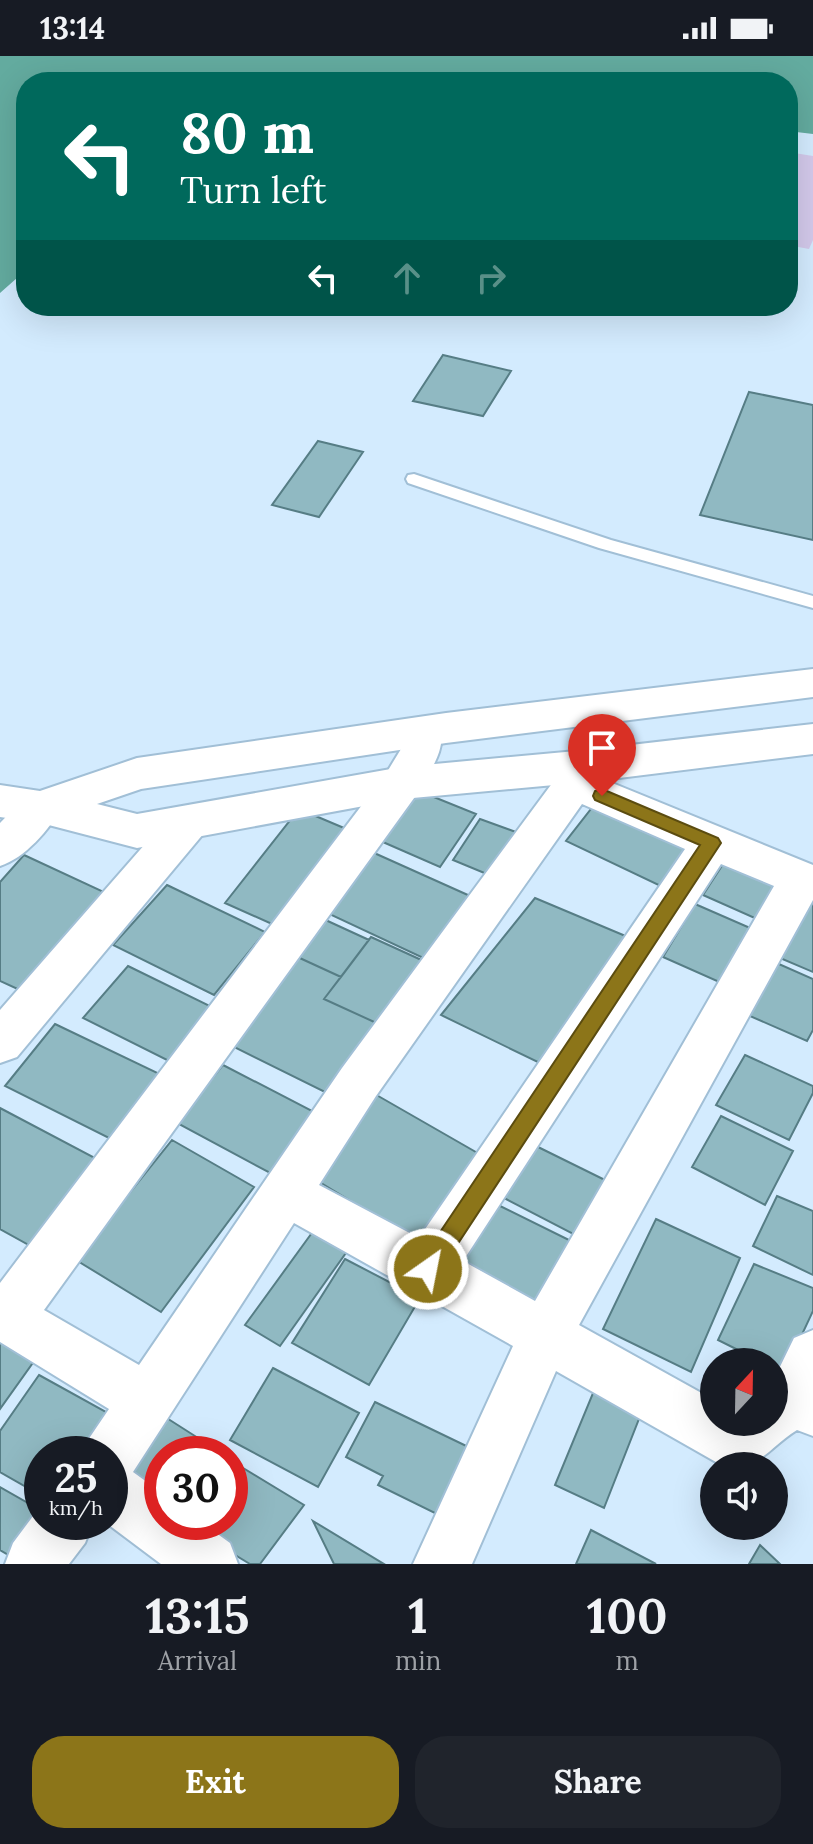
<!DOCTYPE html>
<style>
:root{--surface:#171b24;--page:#20242c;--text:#f1f3f6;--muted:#9ea1a6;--accent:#8c7519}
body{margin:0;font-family:Lora,serif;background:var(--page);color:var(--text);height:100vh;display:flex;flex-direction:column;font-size:30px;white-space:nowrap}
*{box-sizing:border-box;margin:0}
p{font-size:26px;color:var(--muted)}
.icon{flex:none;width:44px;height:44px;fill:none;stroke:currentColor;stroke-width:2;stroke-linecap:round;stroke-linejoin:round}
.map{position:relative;height:1508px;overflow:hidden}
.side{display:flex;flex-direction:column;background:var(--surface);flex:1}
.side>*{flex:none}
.guide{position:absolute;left:16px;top:16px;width:782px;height:244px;border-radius:32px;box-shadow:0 8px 32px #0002;background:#00695c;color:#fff;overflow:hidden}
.needle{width:52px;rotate:22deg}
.controls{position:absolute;left:700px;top:1292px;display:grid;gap:16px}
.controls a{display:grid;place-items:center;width:88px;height:88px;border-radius:50%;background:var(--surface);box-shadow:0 8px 32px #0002;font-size:40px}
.speed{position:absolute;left:24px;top:1380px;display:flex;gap:16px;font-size:40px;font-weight:700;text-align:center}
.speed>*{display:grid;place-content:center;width:104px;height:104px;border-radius:50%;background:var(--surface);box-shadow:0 8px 32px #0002;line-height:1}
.speed small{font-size:20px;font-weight:400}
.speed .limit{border:12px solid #d22;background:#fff;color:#111}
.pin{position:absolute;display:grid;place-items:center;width:68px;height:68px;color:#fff;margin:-82px -34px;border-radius:50% 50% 50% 0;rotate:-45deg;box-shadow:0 0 8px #0007}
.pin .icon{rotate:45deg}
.me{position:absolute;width:88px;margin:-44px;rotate:33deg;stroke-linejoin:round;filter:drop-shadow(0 0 6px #0008)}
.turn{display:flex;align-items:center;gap:28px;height:168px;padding:0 32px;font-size:36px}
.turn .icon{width:104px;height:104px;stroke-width:2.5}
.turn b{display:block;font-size:56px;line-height:68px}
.lanes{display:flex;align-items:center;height:76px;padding:0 32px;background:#0003;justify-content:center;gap:40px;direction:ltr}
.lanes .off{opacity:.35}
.eta{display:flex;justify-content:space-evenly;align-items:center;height:136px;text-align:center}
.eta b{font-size:48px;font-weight:700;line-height:56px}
.button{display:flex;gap:16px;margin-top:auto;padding:16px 32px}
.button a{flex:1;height:92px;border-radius:32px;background:var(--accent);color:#fff;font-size:32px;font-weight:700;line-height:92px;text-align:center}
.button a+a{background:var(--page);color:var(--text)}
.status{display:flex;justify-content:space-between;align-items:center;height:56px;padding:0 40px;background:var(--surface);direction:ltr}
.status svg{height:22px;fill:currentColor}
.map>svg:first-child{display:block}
</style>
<div class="status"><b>13:14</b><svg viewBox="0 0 49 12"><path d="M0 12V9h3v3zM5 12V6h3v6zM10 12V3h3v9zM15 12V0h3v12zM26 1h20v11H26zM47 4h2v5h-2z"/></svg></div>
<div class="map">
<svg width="813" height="1508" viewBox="0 0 813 1508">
<rect width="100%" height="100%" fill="#d3ebfe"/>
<path fill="#d3c9eb" d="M788,96L813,100V184L809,193L788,189Z"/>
<path fill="#63ab9f" d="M0,0H813V78L788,75V26H26V214L0,237Z"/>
<path fill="#90b9c2" stroke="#567d85" stroke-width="2" d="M443,299L511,315L483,360L413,345Z
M749,336L813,349V484L700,459Z
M318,385L363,396L319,461L272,449Z
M414,733L476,758L440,811L376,783Z
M598,744L698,790L667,833L566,785Z
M299,753L344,772L272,868L225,847Z
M480,763L524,779L494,821L453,804Z
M372,796L479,844L434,907L325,856Z
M24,799L106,837L22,935L0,925V826Z
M727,802L789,829L766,867L703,839Z
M167,829L265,876L214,939L113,889Z
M813,833V916L773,899Z
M535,842L635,884L544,1009L441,959Z
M695,848L757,875L726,929L663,901Z
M319,861L369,884L341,921L291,898Z
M371,881L428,907L383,970L324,943Z
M291,898L341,921L324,943L383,970L335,1041L224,986Z
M763,901L813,923V974L807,985L734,953Z
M128,910L216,953L173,1007L83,962Z
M55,968L168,1022L119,1087L5,1030Z
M745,999L813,1030V1037L789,1084L716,1049Z
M223,1009L318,1058L274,1119L177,1067Z
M373,1037L481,1099L418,1186L308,1119Z
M0,1052L112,1111L45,1198L0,1173Z
M721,1060L793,1095L765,1149L692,1111Z
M172,1084L254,1131L161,1256L76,1204Z
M536,1090L609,1126L579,1181L504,1142Z
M777,1140L813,1155V1219L753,1190Z
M496,1148L573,1186L538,1251L459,1211Z
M656,1163L740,1202L691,1316L603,1273Z
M314,1174L348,1194L280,1290L245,1269Z
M345,1203L420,1242L369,1329L292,1287Z
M754,1208L813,1232V1255L784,1317L774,1312V1306H762L718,1284Z
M0,1280L37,1301L0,1353Z
M273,1312L359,1357L318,1431L230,1384Z
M39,1319L117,1362L94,1398H42V1440L0,1416V1375Z
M598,1325L646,1345L604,1452L555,1429Z
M375,1346L483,1398L451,1465L378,1429L383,1420L346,1401Z
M162,1359L220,1396L162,1398V1445L128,1426Z
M230,1404L304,1449L260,1508H250L189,1471L191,1466H230Z
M0,1431L42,1455V1466H48L22,1507L0,1494Z
M313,1465L384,1508H334Z
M591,1474L656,1508H576Z
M760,1489L780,1508H749Z"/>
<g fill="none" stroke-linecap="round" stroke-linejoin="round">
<defs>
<path id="service" d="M414,418L611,484L813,540V552L599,492L408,427L406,423L408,419Z"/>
<path id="minor" d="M423,661L437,665C451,689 429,716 417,738L44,1254L139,1309L342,1012L573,699L587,695L601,699L608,710L600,722L813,809V844L579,1269L714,1344V1366H774V1323L794,1282L813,1274V1380L797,1374C765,1394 767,1410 723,1410L556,1315L472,1508H413L513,1290L294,1167L133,1416L162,1437V1466H201L230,1487L238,1508H161L105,1466H110V1398H83L90,1381L109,1353L0,1286V1227L387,716L401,693L403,675L409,665ZM582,748L685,793L419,1182L319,1129L376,1040ZM721,808L774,830L535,1245L463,1205Z
M41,735L56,740L62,751C49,774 25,802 0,810V767L26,740Z
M189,750L204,755L210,766L204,777L17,1001L0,1007V954L174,755Z
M42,1448V1466H93L85,1487L69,1508H5L13,1487Z"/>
<path id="tertiary" d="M813,613V641L446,687L141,733L97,748L137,758L402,711L587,694L813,668V698L587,726L402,743L137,792L41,767L0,761V729L40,735L137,702L446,657Z"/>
</defs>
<use href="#service" stroke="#a1bfd6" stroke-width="4"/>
<use href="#minor" stroke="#a1bfd6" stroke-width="4"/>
<use href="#tertiary" stroke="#a1bfd6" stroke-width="4"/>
<use href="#service" fill="#fff" fill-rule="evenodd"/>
<use href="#minor" fill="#fff" fill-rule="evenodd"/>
<use href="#tertiary" fill="#fff" fill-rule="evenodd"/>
</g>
<path fill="#8c7519" stroke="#5b4c10" stroke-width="2" d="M602,733L718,782L721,787L436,1221L428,1224L420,1221L417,1213L420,1206L700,789L595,744L593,740L595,735Z"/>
</svg>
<div class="controls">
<a><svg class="needle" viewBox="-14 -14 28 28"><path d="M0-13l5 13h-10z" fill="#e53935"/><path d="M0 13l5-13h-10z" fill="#9ea1a6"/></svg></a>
<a><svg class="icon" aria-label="sound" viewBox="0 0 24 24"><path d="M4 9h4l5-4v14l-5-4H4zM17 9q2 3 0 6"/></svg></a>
</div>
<div class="speed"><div>25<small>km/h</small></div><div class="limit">30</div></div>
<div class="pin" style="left:602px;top:740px;background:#d93025"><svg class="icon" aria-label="arrive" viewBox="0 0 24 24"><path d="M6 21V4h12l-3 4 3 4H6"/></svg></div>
<svg class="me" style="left:428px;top:1213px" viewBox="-20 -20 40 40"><circle r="17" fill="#8c7519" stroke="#fff" stroke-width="3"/><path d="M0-11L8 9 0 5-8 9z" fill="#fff"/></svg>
<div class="guide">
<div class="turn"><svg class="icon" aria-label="left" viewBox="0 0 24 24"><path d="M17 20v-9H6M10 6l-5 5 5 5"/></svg><div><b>80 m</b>Turn left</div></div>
<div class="lanes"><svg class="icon" aria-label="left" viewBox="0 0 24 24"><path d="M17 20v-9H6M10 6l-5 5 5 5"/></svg><svg class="icon off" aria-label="ahead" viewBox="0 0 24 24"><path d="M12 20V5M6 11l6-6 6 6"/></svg><svg class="icon off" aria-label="right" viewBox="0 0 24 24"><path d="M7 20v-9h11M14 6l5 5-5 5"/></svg></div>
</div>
</div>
<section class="side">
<div class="eta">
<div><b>13:15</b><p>Arrival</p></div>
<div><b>1</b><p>min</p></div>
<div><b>100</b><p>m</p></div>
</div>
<div class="button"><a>Exit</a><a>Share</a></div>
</section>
